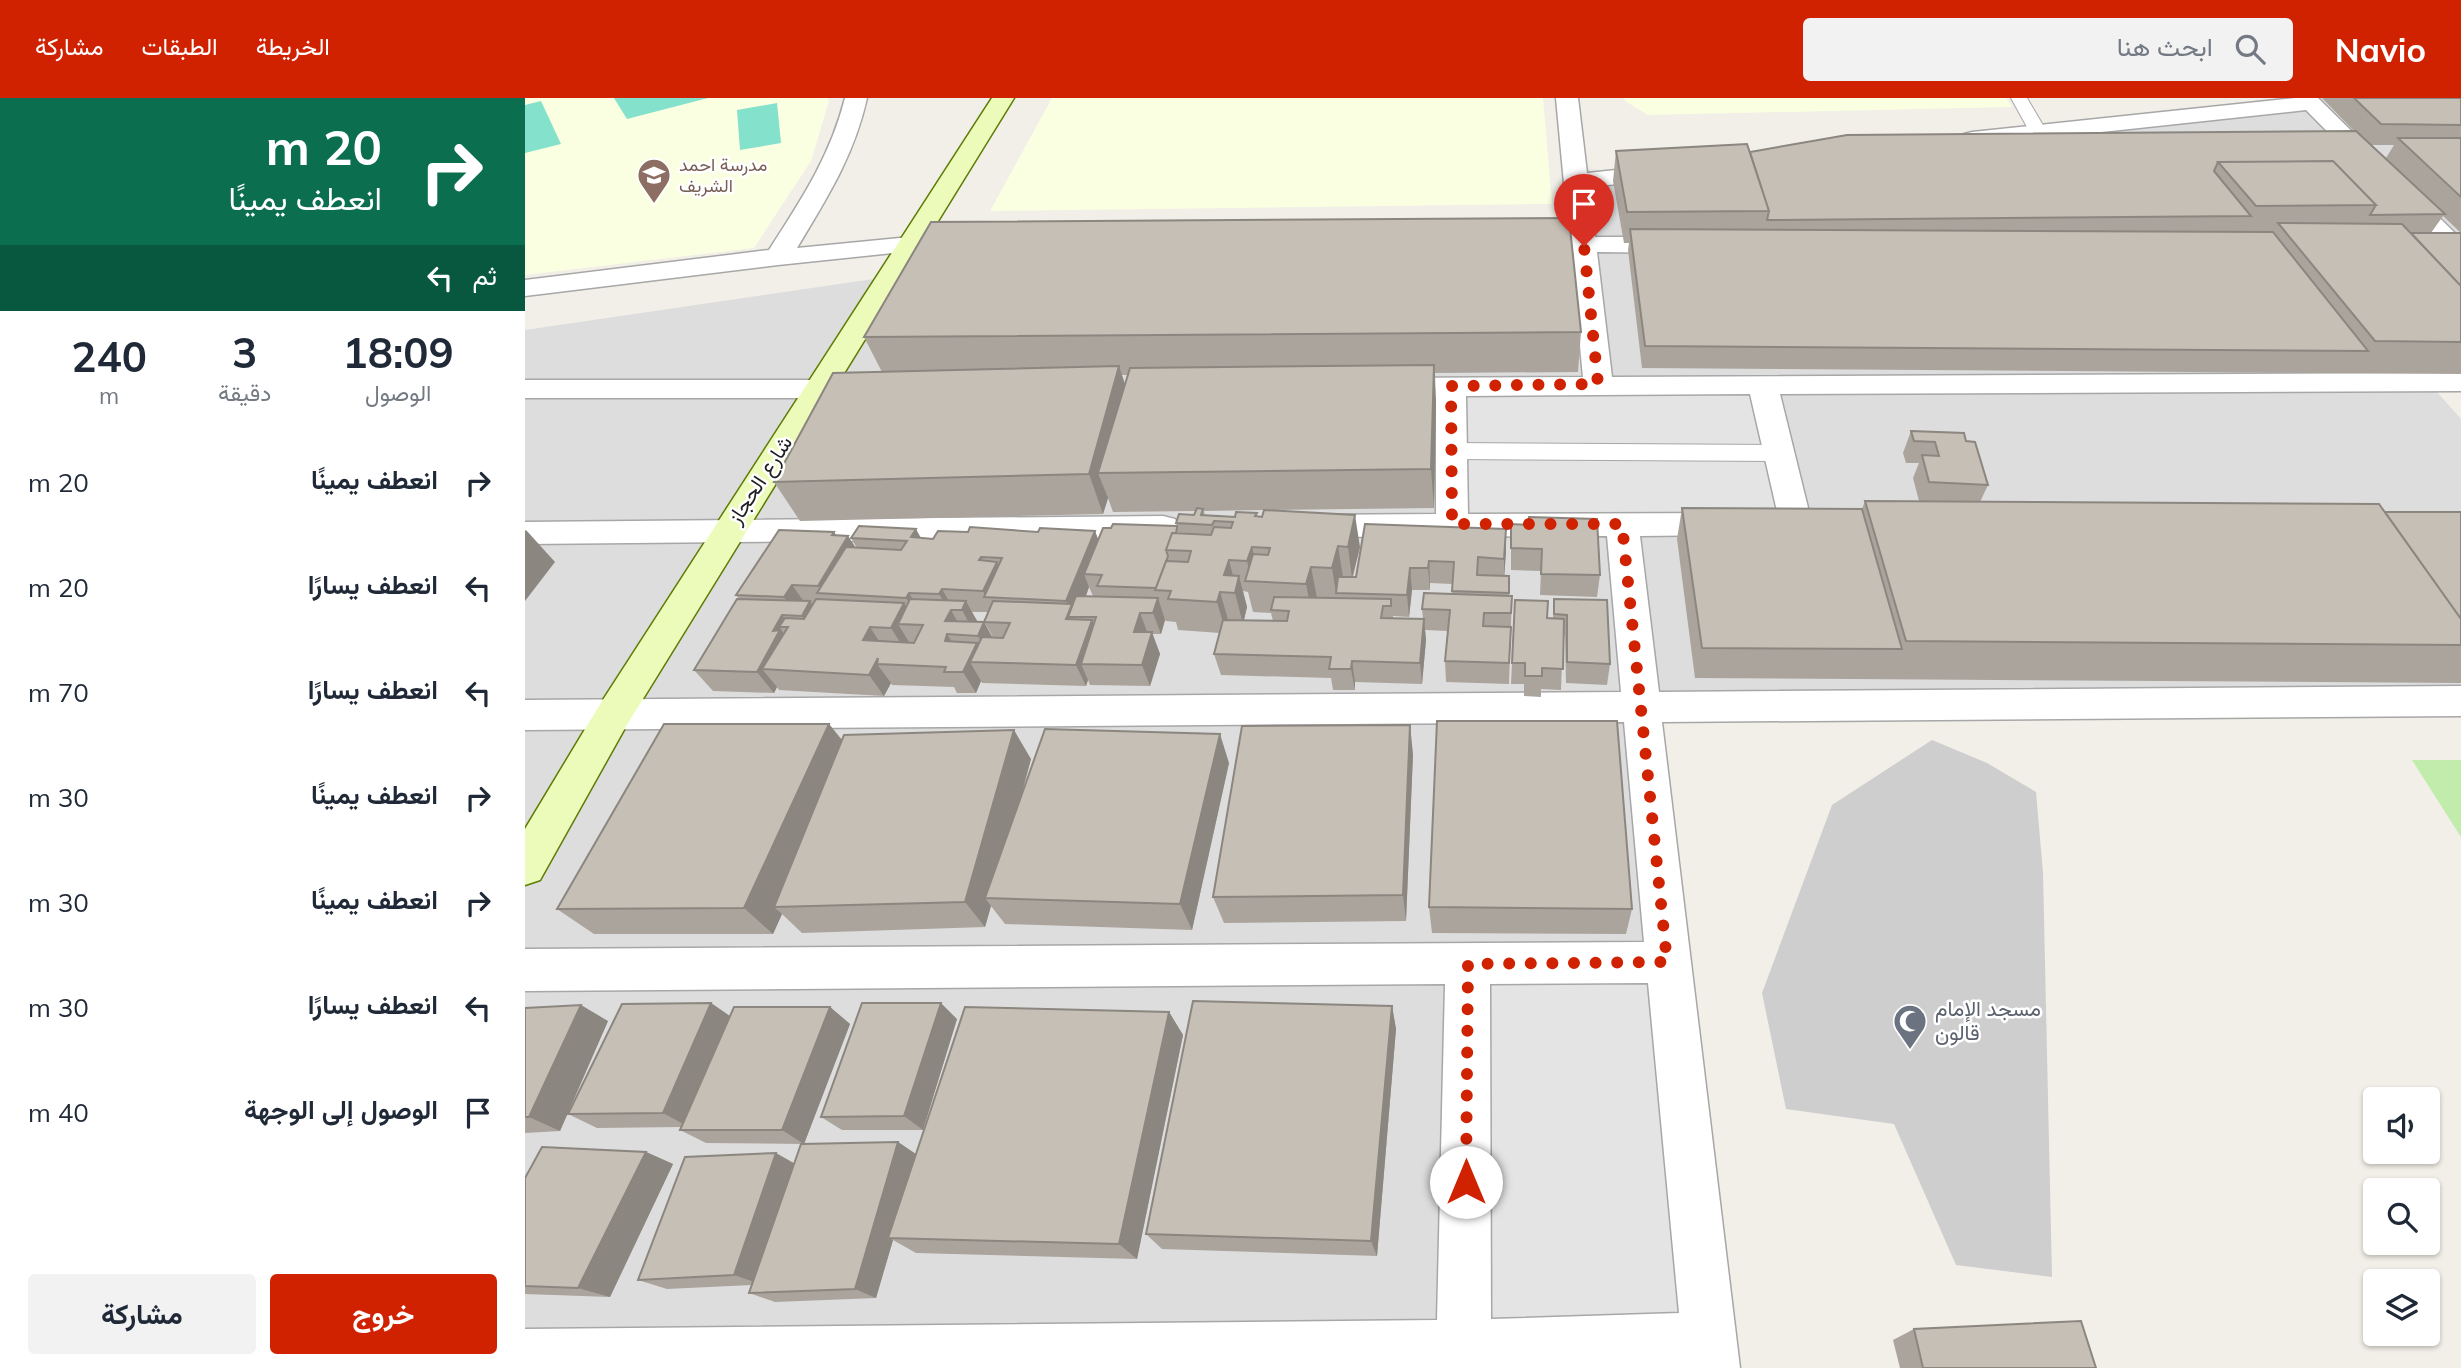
<!DOCTYPE html>
<html lang="ar">
<meta charset="utf-8">
<style>
:root{--surface:#fff;--page:#f2f2f3;--text:#1f2937;--muted:#747a83;--accent:#d02100}
body{margin:0;font-family:Mulish,Vazirmatn,sans-serif;background:var(--page);color:var(--text);direction:rtl;height:100vh;display:flex;flex-direction:column;font-size:26px;white-space:nowrap}
*{box-sizing:border-box;margin:0}
p{font-size:23px;color:var(--muted)}
.icon{flex:none;width:38px;height:38px;fill:none;stroke:currentColor;stroke-width:2;stroke-linecap:round;stroke-linejoin:round}
.map{position:relative;flex:1;overflow:hidden;direction:ltr}
.side{display:flex;flex-direction:column;background:var(--surface);width:525px}
.side>*{flex:none}
.hud{background:#0b6e4f;color:#fff;overflow:hidden}
.fabs{position:absolute;left:1838px;top:989px;display:grid;gap:14px}
.fabs a{display:grid;place-items:center;width:77px;height:77px;border-radius:7px;background:var(--surface);box-shadow:0 2px 5px #0004;font-size:35px}
.pin{position:absolute;display:grid;place-items:center;width:60px;height:60px;color:#fff;margin:-72px -30px;border-radius:50% 50% 50% 0;rotate:-45deg;box-shadow:0 0 7px #0007}
.pin .icon{rotate:45deg}
.me{position:absolute;width:77px;margin:-38px;rotate:0deg;stroke-linejoin:round;filter:drop-shadow(0 0 5px #0008)}
.turn{display:flex;align-items:center;gap:24px;height:147px;padding:0 28px;font-size:32px}
.turn .icon{width:91px;height:91px;stroke-width:2.5}
.turn b{display:block;font-size:49px;line-height:60px}
.then{display:flex;align-items:center;height:66px;padding:0 28px;background:#0003;gap:14px;font-size:26px}
.eta{display:flex;justify-content:space-evenly;align-items:center;height:119px;text-align:center}
.eta b{font-size:42px;font-weight:700;line-height:49px}
.cta{display:flex;gap:14px;margin-top:auto;padding:14px 28px}
.cta a{flex:1;height:80px;border-radius:7px;background:var(--accent);color:#fff;font-size:28px;font-weight:700;line-height:80px;text-align:center}
.cta a+a{background:var(--page);color:var(--text)}
ul{padding:0;list-style:none}
li{display:flex;align-items:center;gap:21px;height:105px;padding:0 28px}
li div{flex:1}
li b{display:block;font-size:26px}
li em{font-style:normal}
header{display:flex;align-items:center;gap:42px;box-sizing:border-box;height:98px;padding:0 35px;background:var(--accent);color:#fff}
header strong{font-size:33px}
nav{display:flex;gap:38px;margin-inline-start:auto;font-size:24px}
.search{width:490px;height:63px;background:var(--page);display:flex;align-items:center;gap:18px;box-sizing:border-box;padding:0 24px;border-radius:7px;color:var(--muted);font-size:26px}
main{display:flex;flex:1;min-height:0}
.map>svg:first-child{display:block}
</style>
<header>
<strong>Navio</strong>
<div class="search"><svg class="icon" aria-label="search" viewBox="0 0 24 24"><circle cx="10" cy="10" r="6"/><path d="M15 15l6 6"/></svg>ابحث هنا</div>
<nav><a>الخريطة</a><a>الطبقات</a><a>مشاركة</a></nav>
</header>
<main>
<div class="map">
<svg width="1936" height="1270" viewBox="0 0 1936 1270">
<rect width="100%" height="100%" fill="#f1efe7"/>
<path fill="#dedddd" d="M1756,0H1936V283L1904,285L1936,321V604L1116,607L1142,864L938,1248L0,1258V232L362,179L1049,148L1044,83L1762,6Z"/>
<path fill="#faffe1" d="M0,0H303L304,3L286,63L229,150L0,177Z
M527,0H1018L1027,106L465,113Z
M1099,0H1481L1487,9L1123,17L1100,3Z"/>
<path fill="#cecece" d="M1407,642L1462,665L1511,694L1518,775L1527,1179L1431,1167L1369,1026L1261,1011L1237,895L1307,707Z"/>
<path fill="#c1ecac" d="M1887,662H1936V739Z"/>
<path fill="#83e1cc" d="M89,0H183L102,21Z
M16,3L36,46L0,55V7Z
M252,5L256,45L215,52L212,12Z"/>
<path fill="#e4e4e4" d="M1238,287L1271,426L927,425V289Z
M1142,865L1182,1241L939,1249L944,866Z"/>
<g fill="none" stroke-linecap="round" stroke-linejoin="round">
<defs>
<path id="lane" d="M1486,0H1502L1522,34L1519,38H1507Z
M927,345L1253,347L1261,350L1265,355L1261,360L1253,363L927,361L919,358L915,353L919,348Z"/>
<path id="street" d="M320,0H342C329,58 302,100 272,150L426,135L435,138L439,143L435,148L253,167L0,198V182L244,152C276,102 305,59 320,0Z
M1031,0H1053L1062,75L1140,67L1148,69L1152,74L1148,79L1140,81L1064,89L1070,139H1157L1166,142L1170,147L1166,152L1157,155L1072,154L1087,279L1936,275V293L1255,296L1287,426L1283,434L1271,437L1259,434L1255,426L1225,296L941,298L943,416L1205,415L1217,418L1221,426L1217,434L1205,437L1115,438L1134,594L1936,588V618L1137,624L1215,1270H0V1231L912,1222L920,886L0,893V851L1119,844L1099,624L0,632V602L1096,594L1082,438L779,439L767,436L763,428L767,420L779,417L911,416V298H860L850,295L845,289L850,283L860,280L1058,279L1046,154L984,151L980,146L984,141L1044,139ZM1123,885L1154,1215L966,1221L965,886Z
M1770,0H1793L1936,141V163L1927,160L1781,12L1447,48L1439,46L1436,41L1439,36L1447,34Z
M0,282H330L340,285L345,291L340,297L330,300H0Z
M638,418L650,421L655,429L650,437L638,440L0,446V424Z"/>
<path id="secondary" d="M467,0H489L100,630L15,782L0,787V731L74,608Z"/>
</defs>
<use href="#lane" stroke="#a7a7a7" stroke-width="2"/>
<use href="#street" stroke="#a7a7a7" stroke-width="3"/>
<use href="#secondary" stroke="#5c7c03" stroke-width="3"/>
<use href="#lane" fill="#fff" fill-rule="evenodd"/>
<use href="#street" fill="#fff" fill-rule="evenodd"/>
<use href="#secondary" fill="#edfbba" fill-rule="evenodd"/>
</g>
<path fill="#aaa49d" fill-rule="evenodd" d="M1797,0H1936V276L1117,270L1103,152L1104,145H1099L1088,83L1091,53L1225,54L1829,33ZM1846,47H1869L1861,60ZM1918,118L1936,135H1906Z
M1056,234L1053,274L910,275L911,307L909,410L739,412L835,449L828,479H831L840,426L981,453L979,478H984V498H987L984,586L921,584L920,563L923,533L900,532L901,542L897,586L830,584V592H808L806,580L696,577L689,556L695,535L653,532L651,524L641,523L640,522L636,536H627L635,556L625,588L565,587L563,582L561,588L457,585L456,583L451,595H432L429,589L367,587L366,585L359,598L254,592L252,589L249,595L188,593L169,572L214,501L211,497L311,437L323,438L331,450H332L326,440L408,441L443,434L570,433L573,441L652,428L651,425L669,417L671,413L588,414L583,400L578,416L275,423L249,384L357,274L339,239ZM597,277H603L600,287ZM739,412L737,419H710L680,417L679,413ZM905,485L927,486V496L897,511L898,521L868,520V518L884,519L887,492H905ZM564,489L568,498H561ZM718,493L723,494L728,514L746,515L748,523L719,522L722,509ZM447,514H463L459,524L468,539L453,524Z
M1386,333L1441,343L1463,387L1455,404L1860,414H1936V585L1170,580L1152,441L1157,410L1337,411L1340,403H1394L1388,380L1394,365H1381L1378,355Z
M986,426L1075,477L1072,499L1015,497L1016,473L986,472Z
M1029,501L1085,566L1082,587L1041,585L1040,538H1038L1036,592L1016,591V599L999,598V586H986L987,565L1022,520L1028,521Z
M304,626L317,642L506,661L495,703L704,665L667,832L480,826L466,808L460,829L277,835L257,816L248,836H69L32,811Z
M888,656L881,823L699,825L688,799Z
M904,809L1107,811L1101,836L907,835Z
M186,905L205,918L305,909L325,926L279,1046L181,1045L155,1032L156,1029L72,1030L43,1016Z
M867,908L871,931L852,1158L637,1151L621,1136Z
M0,910L83,923L35,1033L0,1035Z
M644,914L658,937L612,1161L391,1155L368,1142L351,1200L250,1204L224,1195L227,1187L142,1191L113,1182L269,1065L373,1044L391,1056Z
M432,921L398,1032H317L296,1019Z
M121,1054L148,1066L85,1199L0,1196V1079Z
M1389,1231L1571,1270H1375L1368,1242Z"/>
<path fill="#8b867f" d="M909,267L911,307L909,410L906,371Z
M594,268L607,308L573,375L583,400L578,416L564,376Z
M830,417L835,449L827,480L823,449Z
M391,431L403,453L386,439Z
M981,431V453L979,482V461Z
M1,432L30,464L0,503V433Z
M570,433L578,455L559,476L564,489L553,519H543L552,539L541,521L544,512L541,503Z
M309,434L318,447L323,438L337,460L299,495L293,488L307,437Z
M813,448L818,479L811,495L807,470Z
M727,449L734,480L727,483L722,463Z
M456,459L465,478L472,464L483,485L461,499L458,493L454,462Z
M704,462L711,490L714,478L722,509L718,526L710,495L699,477Z
M904,463L905,485V492L903,470Z
M786,469L792,500L787,517L781,486Z
M885,470L887,492L884,519L882,497Z
M267,487L282,508L285,503L301,524L292,539L277,518H273L259,499Z
M417,491L429,512H426L438,534L420,523L425,515L414,496Z
M695,494L704,525L701,535L692,504Z
M384,495L397,517L394,522L381,500Z
M633,500L640,522L636,536L628,515Z
M441,503L453,525L449,534L437,512Z
M379,505L393,527L373,526L384,544L380,552L366,530Z
M615,515L623,536L609,534Z
M257,517L273,539L263,529H254L268,548L237,571L252,589L249,595L232,574L248,533Z
M899,521L901,542L897,586L895,565Z
M567,522L577,543L556,566L563,582L561,588L551,567Z
M459,524L471,546L465,559L453,538Z
M345,529L359,551L352,566L366,585L359,598L344,577L338,542Z
M627,534L635,556L625,588L617,567Z
M422,536L435,557L420,543Z
M452,545L463,565L445,564L456,583L451,595L438,574Z
M827,563L830,584V592L826,571Z
M304,626L327,655L249,809L257,816L248,836L219,810Z
M885,627L888,656L881,823L878,797Z
M489,632L506,661L468,800H460L466,808L460,829L440,804Z
M695,636L704,665L667,832L655,806Z
M186,905L209,921L164,1029L138,1015Z
M416,905L432,921L398,1032L379,1018Z
M56,907L83,923L35,1033L4,1019Z
M867,908L871,931L852,1158L846,1143Z
M305,909L325,926L279,1046L257,1032Z
M644,914L658,937L612,1161L594,1146Z
M373,1044L392,1057L363,1140L368,1142L351,1200L330,1191Z
M121,1054L148,1066L85,1199L53,1190Z
M251,1055L274,1068L235,1186L209,1177Z"/>
<path fill="#c6bfb6" stroke="#8b867f" stroke-width="2" d="M1829,0H1936V27L1856,26Z
M1831,33L1920,116L1845,117L1851,107L1808,63L1693,64L1689,73L1726,118L1242,122L1244,113L1225,54L1322,37Z
M1873,40H1936V99Z
M1222,46L1244,113L1102,114L1091,53Z
M1808,63L1851,107L1731,108L1693,64Z
M1044,120L1056,234L339,239L406,124Z
M1753,125L1877,126L1936,188V244L1850,243Z
M1105,131L1748,134L1843,253L1120,248Z
M1886,135H1936V188Z
M909,267L906,371L573,375L605,270Z
M594,268L564,376L249,384L308,275Z
M1386,333L1439,335L1441,343L1450,344L1463,387L1404,384L1397,357L1414,358L1410,344L1389,343Z
M1340,403L1854,406L1936,521V547L1381,543Z
M672,410L678,411L676,417L710,419L711,414L732,415L730,418L737,419L739,412L830,417L823,449L813,448L807,470L786,469L781,486L720,483L728,456L743,457L745,450L727,449L722,463L704,462L699,477L714,478L710,495L695,494L692,504L643,501L646,493L630,492L641,463L663,464L666,453L641,452L647,435L686,437L689,429L706,430L708,424L689,423L687,427L651,425L654,416L669,417Z
M1157,410L1337,411L1377,551L1177,550Z
M1860,414H1936V521Z
M1004,419L1072,421L1075,477L1016,476L1017,451L986,450V426L1004,427Z
M588,426L652,428V430L651,435H647L641,452L643,458L631,490L572,488L577,477L559,476L578,430H586Z
M840,426L981,431L979,461L953,459L952,477L984,478V495L927,493L929,464L904,463L903,470H885L882,497L811,495L813,479H831Z
M334,428L391,431L386,439L408,441L413,433L443,434L445,429L513,434L515,430L570,433L541,503L459,499L477,460L456,459L454,462L472,464L458,493L417,491L414,496L384,495L381,500L292,495L321,449L376,452L382,443L326,440Z
M254,432L309,434L307,437L323,438L293,488L267,487L259,499L211,497Z
M899,495L987,498L986,515H959L958,528L986,529L984,565L920,563L925,512L897,511Z
M551,498L633,500L628,515H615L609,534H627L617,567L556,566L571,519H543Z
M749,499L866,501V508H858L856,520L899,521L895,565L827,563L826,571H804L806,559L689,556L698,522L762,523L764,513L746,512Z
M212,501L285,503L277,518L257,517L248,533L255,532L232,574L169,572Z
M291,501L379,505L366,530L345,529L338,542L389,545L398,527L373,526L385,501L441,503L437,512H426L420,523L459,524L453,538L422,536L420,543L452,545L438,574H419L421,569L352,566L353,560L344,577L237,571L263,529H254L260,520L279,521Z
M1029,501L1082,502L1085,566L1042,564V517L1029,516Z
M990,502L1023,503L1022,520L1039,521L1038,571L1017,570V578H1000V565H987Z
M468,503L547,506L541,521L567,522L551,567L445,564L457,539L478,540L485,525L459,524Z
M912,623H1092L1107,811L904,809Z
M139,626H304L219,810L32,811Z
M885,627L878,797L688,799L717,628Z
M520,631L695,636L655,806L460,800Z
M489,632L440,804L249,809L319,637Z
M668,903L867,908L846,1143L621,1136Z
M186,905L138,1015L43,1016L97,906Z
M337,905H416L379,1018L296,1019Z
M56,907L4,1019H0V910Z
M209,909H305L257,1032H155Z
M440,909L644,914L594,1146L363,1140Z
M373,1044L330,1191L224,1195L276,1046Z
M17,1049L121,1054L53,1190L0,1188V1080Z
M251,1055L209,1177L113,1182L160,1059Z
M1556,1223L1571,1270H1398L1389,1231Z"/>
<g fill="none" stroke-linecap="round" stroke-linejoin="round">
<path stroke="#d02100" stroke-width="12" stroke-dasharray="0 21.6" d="M941,1084L943,866L1142,864L1097,426H927L926,288L1073,286L1059,148"/>
</g>
<defs>
<symbol id="school-pin" viewBox="-11 -11 22 30"><path d="M0 17L-7.5 6A9.5 9.5 0 1 1 7.5 6Z" fill="#8d6e63" stroke="#fff"/><path d="M0-5L7-2L0 1L-7-2ZM-4 1L0 2.5L4 1V4Q0 6-4 4Z" fill="#fff"/></symbol>
<symbol id="mosque-pin" viewBox="-11 -11 22 30"><path d="M0 17L-7.5 6A9.5 9.5 0 1 1 7.5 6Z" fill="#6b7280" stroke="#fff"/><path d="M3.5-4.9A6 6 0 1 0 3.5 4.9A5 5 0 1 1 3.5-4.9Z" fill="#fff"/></symbol>
</defs>
<g fill-rule="evenodd">
<use href="#school-pin" x="110" y="58" width="38" height="52"/>
<use href="#mosque-pin" x="1366" y="904" width="38" height="52"/>
</g>
<g text-anchor="middle" stroke-width="5" stroke-linejoin="round" paint-order="stroke">
<g font-size="18" fill="#785e54" stroke="#fff" text-anchor="start">
<text x="154" y="73">مدرسة احمد<tspan x="154" dy="21">الشريف</tspan></text>
</g>
<g font-size="21" fill="#202020" stroke="#fff">
<text transform="translate(235 382) rotate(-57)" y="7">شارع الحجاز</text>
</g>
<g font-size="21" fill="#5b616d" stroke="#fff" text-anchor="start">
<text x="1410" y="918">مسجد الإمام<tspan x="1410" dy="24">قالون</tspan></text>
</g>
</g>
</svg>
<div class="fabs">
<a><svg class="icon" aria-label="sound" viewBox="0 0 24 24"><path d="M4 9h4l5-4v14l-5-4H4zM17 9q2 3 0 6"/></svg></a>
<a><svg class="icon" aria-label="search" viewBox="0 0 24 24"><circle cx="10" cy="10" r="6"/><path d="M15 15l6 6"/></svg></a>
<a><svg class="icon" aria-label="layers" viewBox="0 0 24 24"><path d="M12 4l9 5-9 5-9-5zM3 14l9 5 9-5"/></svg></a>
</div>
<div class="pin" style="left:1059px;top:148px;background:#d93025"><svg class="icon" aria-label="arrive" viewBox="0 0 24 24"><path d="M6 21V4h12l-3 4 3 4H6"/></svg></div>
<svg class="me" style="left:941px;top:1084px" viewBox="-20 -20 40 40"><circle r="19" fill="#fff"/><path d="M0-13L10 11 0 6-10 11z" fill="#d02100"/></svg>
</div>
<section class="side">
<div class="hud">
<div class="turn"><svg class="icon" aria-label="right" viewBox="0 0 24 24"><path d="M7 20v-9h11M14 6l5 5-5 5"/></svg><div><b>20 m</b>انعطف يمينًا</div></div>
<div class="then">ثم<svg class="icon" aria-label="left" viewBox="0 0 24 24"><path d="M17 20v-9H6M10 6l-5 5 5 5"/></svg></div>
</div>
<div class="eta">
<div><b>18:09</b><p>الوصول</p></div>
<div><b>3</b><p>دقيقة</p></div>
<div><b>240</b><p>m</p></div>
</div>
<ul>
<li><svg class="icon" aria-label="right" viewBox="0 0 24 24"><path d="M7 20v-9h11M14 6l5 5-5 5"/></svg><div><b>انعطف يمينًا</b></div><em>20 m</em></li>
<li><svg class="icon" aria-label="left" viewBox="0 0 24 24"><path d="M17 20v-9H6M10 6l-5 5 5 5"/></svg><div><b>انعطف يسارًا</b></div><em>20 m</em></li>
<li><svg class="icon" aria-label="left" viewBox="0 0 24 24"><path d="M17 20v-9H6M10 6l-5 5 5 5"/></svg><div><b>انعطف يسارًا</b></div><em>70 m</em></li>
<li><svg class="icon" aria-label="right" viewBox="0 0 24 24"><path d="M7 20v-9h11M14 6l5 5-5 5"/></svg><div><b>انعطف يمينًا</b></div><em>30 m</em></li>
<li><svg class="icon" aria-label="right" viewBox="0 0 24 24"><path d="M7 20v-9h11M14 6l5 5-5 5"/></svg><div><b>انعطف يمينًا</b></div><em>30 m</em></li>
<li><svg class="icon" aria-label="left" viewBox="0 0 24 24"><path d="M17 20v-9H6M10 6l-5 5 5 5"/></svg><div><b>انعطف يسارًا</b></div><em>30 m</em></li>
<li><svg class="icon" aria-label="arrive" viewBox="0 0 24 24"><path d="M6 21V4h12l-3 4 3 4H6"/></svg><div><b>الوصول إلى الوجهة</b></div><em>40 m</em></li>
</ul>
<div class="cta"><a>خروج</a><a>مشاركة</a></div>
</section>
</main>
